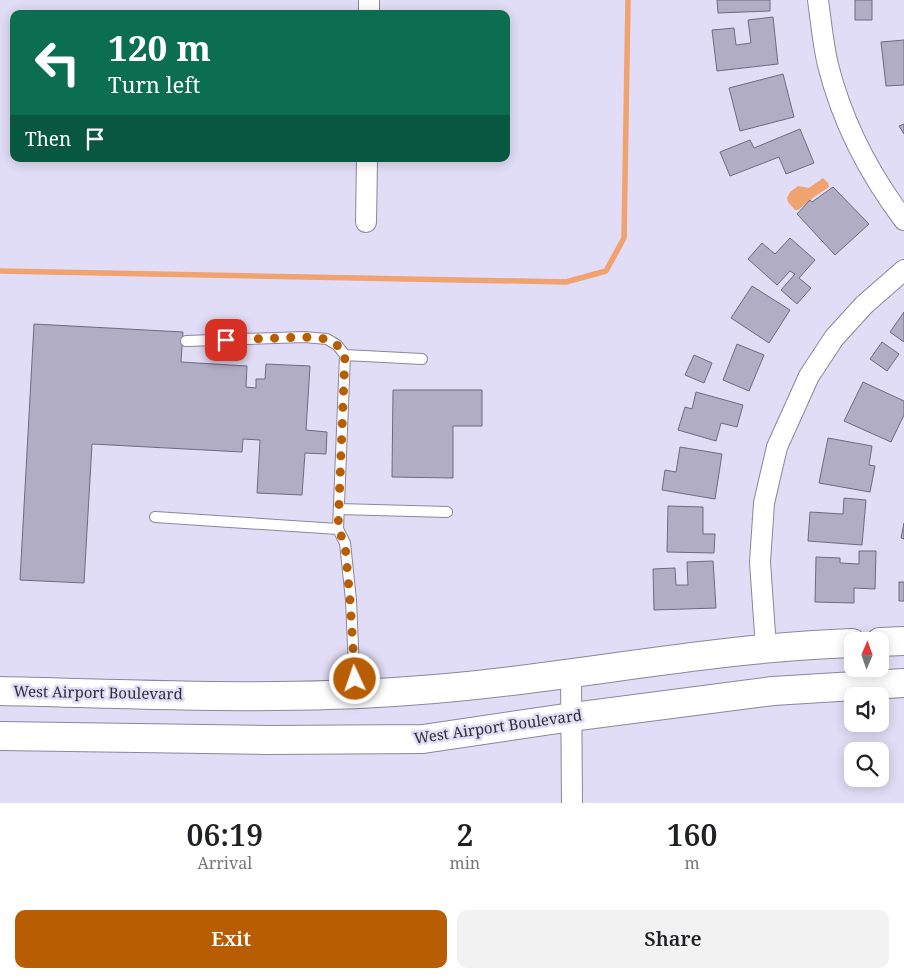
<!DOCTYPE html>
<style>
:root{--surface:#fff;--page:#f2f2f2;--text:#202124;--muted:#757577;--accent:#b95d03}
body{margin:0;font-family:"Noto Serif",serif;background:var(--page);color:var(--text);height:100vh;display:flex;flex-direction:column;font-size:19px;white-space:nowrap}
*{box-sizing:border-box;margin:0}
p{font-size:16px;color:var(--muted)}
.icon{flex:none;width:28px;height:28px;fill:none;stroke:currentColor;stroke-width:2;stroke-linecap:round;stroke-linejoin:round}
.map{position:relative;height:803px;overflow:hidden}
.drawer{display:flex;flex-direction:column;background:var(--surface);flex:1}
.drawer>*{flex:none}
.banner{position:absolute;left:10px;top:10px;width:500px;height:152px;border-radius:10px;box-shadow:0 2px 12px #0003;background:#0b6e4f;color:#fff;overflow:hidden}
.needle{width:32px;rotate:2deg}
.controls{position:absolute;left:844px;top:632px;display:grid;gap:10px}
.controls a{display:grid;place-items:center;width:45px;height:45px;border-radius:10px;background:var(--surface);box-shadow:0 2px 12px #0003;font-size:25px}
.pin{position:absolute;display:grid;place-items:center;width:42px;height:42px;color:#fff;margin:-21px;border-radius:10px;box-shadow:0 2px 8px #0006}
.me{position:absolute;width:55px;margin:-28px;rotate:357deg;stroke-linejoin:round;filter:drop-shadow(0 0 4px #0008)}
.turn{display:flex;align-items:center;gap:18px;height:105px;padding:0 15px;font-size:22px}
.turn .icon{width:65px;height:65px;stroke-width:2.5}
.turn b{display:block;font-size:35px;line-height:42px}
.then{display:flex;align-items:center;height:48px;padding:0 15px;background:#0003;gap:10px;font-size:19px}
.eta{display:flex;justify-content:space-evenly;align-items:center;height:85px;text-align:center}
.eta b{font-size:30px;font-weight:600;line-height:35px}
.action{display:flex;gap:10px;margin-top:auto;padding:10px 15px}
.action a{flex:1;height:58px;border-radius:10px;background:var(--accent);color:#fff;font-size:20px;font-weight:600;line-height:58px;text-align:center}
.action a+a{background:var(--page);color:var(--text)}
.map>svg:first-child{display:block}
</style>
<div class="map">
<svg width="904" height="803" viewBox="0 0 904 803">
<rect width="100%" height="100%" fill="#e2ddf6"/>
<path fill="#f0a26f" d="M823,178L828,183L829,187L814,197L798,210H795L788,202L787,198L790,192L798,186L809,188Z"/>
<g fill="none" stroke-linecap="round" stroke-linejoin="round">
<path stroke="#f0a26f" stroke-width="5.5" d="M0,271L566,282L606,271L624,238L628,0"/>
</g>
<path fill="#b1adc4" stroke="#6e6a80" d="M717,0H770V11L718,13Z
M855,0H872V20H855Z
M773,17L778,64L717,71L712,30L734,28L736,45L751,43L748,20Z
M904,40V85L886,86L881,42Z
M783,74L794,117L740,131L729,88Z
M904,124V134L899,126Z
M800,129L814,163L786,174L779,157L730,176L720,152L750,140L754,148Z
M833,187L869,224L835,255L797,214L810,200L812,202Z
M790,238L815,260L799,278L811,288L797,304L781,290L795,274L790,271L777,285L748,259L762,243L775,254Z
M752,286L790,310L769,343L731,318Z
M904,312V342L890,332Z
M34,324L183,332L181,362L247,366L246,387L256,388V379H265L266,364L310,366L306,430L327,432L326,454L305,453L302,495L257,493L260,440L243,439L242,452L92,444L84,583L20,580Z
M882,342L899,354L887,371L870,359Z
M737,344L764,355L749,391L723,380Z
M694,355L712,363L704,383L685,375Z
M863,382L904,401V415L891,442L844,421Z
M393,390H482V426H453V478L392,477Z
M696,392L743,405L737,427L721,423L716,441L678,430L685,407L692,409Z
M828,438L872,446L869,465L875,466L870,492L819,483Z
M680,447L722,454L715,499L662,490L665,470L676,472Z
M844,498L866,500L862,545L808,541L810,512L843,514Z
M668,506L703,507V534H715L714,553L667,552Z
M904,523V539L901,538Z
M859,551H876L875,589L854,588V603L815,602L816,557L840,558V563L859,564Z
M713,561L716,608L654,610L653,569L675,568L676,585H688L687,562Z
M899,582H904V601H899Z"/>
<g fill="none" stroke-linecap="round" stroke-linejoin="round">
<defs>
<path id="service" d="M186,341L304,337L327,339L337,345L345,355L338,529
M345,355L422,359
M339,509L447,512
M155,517L338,529L345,543L351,600L355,693"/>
<path id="minor" d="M818,0C821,21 823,44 828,65C842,121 870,175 904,220
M369,14V0
M366,222L367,159
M766,648L760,562L764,503L777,447L809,376L834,338L864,305L904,270
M571,674L572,803"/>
<path id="secondary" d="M880,642L904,641
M0,691C136,694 273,701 408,691C557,681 703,648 852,643
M0,736L267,740L423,739L572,717L773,691L904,683"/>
</defs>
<use href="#service" stroke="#8a869c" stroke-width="12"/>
<use href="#minor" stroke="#8a869c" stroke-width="22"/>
<use href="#secondary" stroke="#8a869c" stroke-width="30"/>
<use href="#service" stroke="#fff" stroke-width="10"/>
<use href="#minor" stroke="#fff" stroke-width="20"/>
<use href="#secondary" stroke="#fff" stroke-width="28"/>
</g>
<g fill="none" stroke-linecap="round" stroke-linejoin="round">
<path stroke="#b95d03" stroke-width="9" stroke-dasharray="0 16.2" d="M226,340L304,337L327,339L337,345L345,354L338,529L345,544L350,600L355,679"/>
</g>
<g text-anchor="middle" stroke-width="5" stroke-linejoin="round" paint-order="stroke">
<g font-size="15" fill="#2f2d36" stroke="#e2ddf6">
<text transform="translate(98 693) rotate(1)" y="5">West Airport Boulevard</text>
<text transform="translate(498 727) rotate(-8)" y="5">West Airport Boulevard</text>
</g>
</g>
</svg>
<div class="controls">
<a><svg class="needle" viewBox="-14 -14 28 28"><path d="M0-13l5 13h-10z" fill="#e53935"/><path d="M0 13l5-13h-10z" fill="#757577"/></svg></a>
<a><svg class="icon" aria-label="sound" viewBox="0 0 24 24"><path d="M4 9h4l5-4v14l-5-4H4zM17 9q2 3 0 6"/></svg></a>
<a><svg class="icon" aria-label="search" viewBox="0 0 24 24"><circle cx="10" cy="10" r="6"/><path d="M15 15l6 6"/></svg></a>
</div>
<div class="pin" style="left:226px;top:340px;background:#d93025"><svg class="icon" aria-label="arrive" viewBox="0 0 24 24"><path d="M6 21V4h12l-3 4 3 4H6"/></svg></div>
<svg class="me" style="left:355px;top:679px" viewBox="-20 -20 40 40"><circle r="17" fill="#b95d03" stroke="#fff" stroke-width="3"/><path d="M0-11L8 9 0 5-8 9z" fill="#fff"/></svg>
<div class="banner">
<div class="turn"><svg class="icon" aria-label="left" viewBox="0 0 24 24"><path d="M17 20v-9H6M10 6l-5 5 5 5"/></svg><div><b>120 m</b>Turn left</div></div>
<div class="then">Then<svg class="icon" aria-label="arrive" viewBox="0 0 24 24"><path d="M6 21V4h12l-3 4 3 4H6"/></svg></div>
</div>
</div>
<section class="drawer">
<div class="eta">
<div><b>06:19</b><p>Arrival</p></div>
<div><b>2</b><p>min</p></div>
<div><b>160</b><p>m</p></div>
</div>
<div class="action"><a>Exit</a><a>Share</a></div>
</section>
